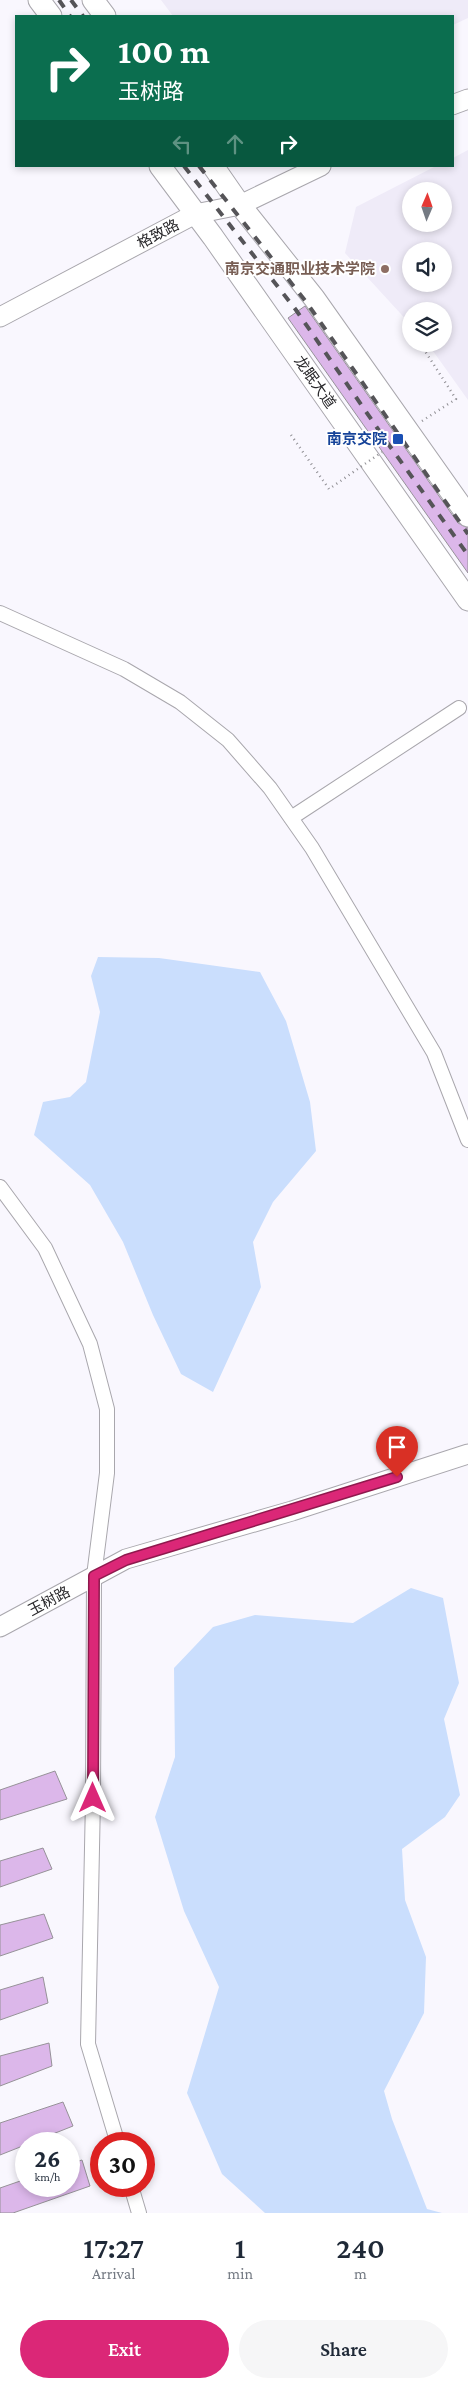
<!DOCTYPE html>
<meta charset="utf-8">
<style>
:root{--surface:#fff;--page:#f6f6f7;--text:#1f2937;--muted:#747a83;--accent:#db2777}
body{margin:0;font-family:"Crimson Pro","Noto Sans SC",serif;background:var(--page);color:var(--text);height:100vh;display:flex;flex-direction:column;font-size:19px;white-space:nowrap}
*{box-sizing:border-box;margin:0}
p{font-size:16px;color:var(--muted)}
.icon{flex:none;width:28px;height:28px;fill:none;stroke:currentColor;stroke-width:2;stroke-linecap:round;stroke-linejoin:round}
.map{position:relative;height:2213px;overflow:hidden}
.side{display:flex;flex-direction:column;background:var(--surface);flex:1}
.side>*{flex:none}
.hud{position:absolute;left:15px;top:15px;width:439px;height:152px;border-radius:0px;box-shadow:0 2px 8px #0003;background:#0b6e4f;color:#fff;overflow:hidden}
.needle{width:32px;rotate:2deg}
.controls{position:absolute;left:402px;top:182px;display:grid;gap:10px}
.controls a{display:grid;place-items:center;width:50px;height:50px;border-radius:50%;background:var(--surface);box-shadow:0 2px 8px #0003;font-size:25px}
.speed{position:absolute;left:15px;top:2132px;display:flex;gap:10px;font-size:25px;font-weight:700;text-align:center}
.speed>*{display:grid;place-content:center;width:65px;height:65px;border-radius:50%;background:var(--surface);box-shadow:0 2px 8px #0003;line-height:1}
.speed small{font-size:12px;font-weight:400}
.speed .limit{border:8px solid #d22;background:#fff;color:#111}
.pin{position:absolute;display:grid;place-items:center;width:42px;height:42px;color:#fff;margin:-51px -21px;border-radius:50% 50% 50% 0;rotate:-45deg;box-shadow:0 0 5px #0007}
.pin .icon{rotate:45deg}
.me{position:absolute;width:55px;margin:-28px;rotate:0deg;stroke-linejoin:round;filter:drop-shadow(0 0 4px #0008)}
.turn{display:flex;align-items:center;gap:18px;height:105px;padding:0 20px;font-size:22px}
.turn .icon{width:65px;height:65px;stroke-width:2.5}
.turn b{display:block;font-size:35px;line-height:42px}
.lanes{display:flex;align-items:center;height:48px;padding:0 20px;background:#0003;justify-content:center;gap:25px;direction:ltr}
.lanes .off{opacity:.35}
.eta{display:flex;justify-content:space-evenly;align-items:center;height:85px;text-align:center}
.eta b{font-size:30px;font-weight:600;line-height:35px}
.button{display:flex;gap:10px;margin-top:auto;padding:10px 20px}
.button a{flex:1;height:58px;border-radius:30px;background:var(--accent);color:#fff;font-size:20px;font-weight:600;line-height:58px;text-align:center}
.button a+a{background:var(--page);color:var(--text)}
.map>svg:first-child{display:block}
</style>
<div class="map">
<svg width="468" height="2213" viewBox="0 0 468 2213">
<rect width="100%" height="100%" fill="#f9f7fe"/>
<path fill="#efebf8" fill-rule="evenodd" d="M161,0H468V18L453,25L452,16H173Z
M468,150V400L428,344H444V311H411V325L345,253L356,207L436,166H452L453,158ZM411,191H444V224H411ZM411,251H444V284H411Z"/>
<path fill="#cadefd" d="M98,957L159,958L260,972L286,1021L310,1102L316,1151L273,1202L253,1242L261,1287L213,1392L181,1374L153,1315L123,1242L90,1185L34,1135L43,1102L70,1097L86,1082L100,1012L91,976Z
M411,1588L443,1598L459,1683L444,1719L460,1795L445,1817L402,1849L405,1900L426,1957L424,2013L384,2091L392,2119L427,2209L442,2213H265L222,2174L187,2093L219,1987L184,1911L155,1817L175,1757L174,1668L213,1627L255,1615L353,1623Z"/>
<path fill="#dcb7ea" stroke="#969298" d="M305,306L458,523L468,528V573L288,318Z
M55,1771L67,1799L0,1820V1790Z
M43,1848L52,1869L0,1887V1861Z
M44,1914L53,1938L0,1956V1925Z
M43,1977L48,2003L0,2020V1990Z
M49,2043L52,2066L0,2086V2056Z
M63,2102L73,2126L0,2155V2123Z
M82,2160L90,2186L13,2213H0V2188L26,2179V2186H69V2164Z"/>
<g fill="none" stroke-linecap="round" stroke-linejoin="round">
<defs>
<path id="street" d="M0,613L124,669L180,702L228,740L270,788L312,848L434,1053L468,1140
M291,818L459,708
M0,1187L45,1248L90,1344L107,1409V1473L94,1576L93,1799L88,2044L118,2144
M131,2186L139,2213"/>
<path id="secondary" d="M452,105L468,99
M0,317L195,214L240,205L321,166
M0,1627L126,1559L292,1511L468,1454"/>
<path id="primary" d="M39,0L51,16
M93,0L105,16
M160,166L213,237L468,600
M213,166L240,205L314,298L468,516"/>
</defs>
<use href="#street" stroke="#a9a7ad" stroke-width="16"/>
<use href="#secondary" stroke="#a9a7ad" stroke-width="21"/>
<use href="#primary" stroke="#a9a7ad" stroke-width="23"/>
<path stroke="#908f94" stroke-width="2.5" stroke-dasharray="1 4" stroke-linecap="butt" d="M422,421L456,399L423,348"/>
<use href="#street" stroke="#fff" stroke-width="14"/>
<use href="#secondary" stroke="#fff" stroke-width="19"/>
<use href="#primary" stroke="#fff" stroke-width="21"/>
<path stroke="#555458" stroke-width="4" stroke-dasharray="9 9" stroke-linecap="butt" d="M59,0L70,16
M71,0L83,16
M184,166L296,310L389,445L468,555
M199,166L307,303L468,534"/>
<path stroke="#908f94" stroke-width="2.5" stroke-dasharray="1 4" stroke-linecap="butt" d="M291,435L329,489L382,452"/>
</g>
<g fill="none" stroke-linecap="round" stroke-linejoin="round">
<defs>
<path id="route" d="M93,1798L94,1576L126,1560L397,1477"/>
</defs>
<use href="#route" stroke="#8e194d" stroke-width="12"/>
<use href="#route" stroke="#db2777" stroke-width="9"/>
</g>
<circle fill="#8d6e63" stroke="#fff" stroke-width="2" cx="385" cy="269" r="5"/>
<rect fill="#1a4fb4" stroke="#fff" stroke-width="2" x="392" y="433" width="12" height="12" rx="2.5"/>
<g text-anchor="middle" stroke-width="4" stroke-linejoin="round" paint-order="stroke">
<g font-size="15" fill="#29282b" stroke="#fff">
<text transform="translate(158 234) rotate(-28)" y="5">格致路</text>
<text transform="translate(315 382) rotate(55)" y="5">龙眠大道</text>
<text transform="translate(49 1601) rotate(-28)" y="5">玉树路</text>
</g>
<g font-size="15" font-weight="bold" fill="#785e54" stroke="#fff" text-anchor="end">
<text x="375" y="274">南京交通职业技术学院</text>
</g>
<g font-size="15" font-weight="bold" fill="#164399" stroke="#fff" text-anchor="end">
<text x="387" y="444">南京交院</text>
</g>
</g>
</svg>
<div class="controls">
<a><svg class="needle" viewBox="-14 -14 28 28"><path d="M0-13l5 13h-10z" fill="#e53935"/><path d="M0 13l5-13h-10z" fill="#747a83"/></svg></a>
<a><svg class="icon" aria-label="sound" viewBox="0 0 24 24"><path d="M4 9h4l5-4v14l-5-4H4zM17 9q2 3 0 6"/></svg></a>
<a><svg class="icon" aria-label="layers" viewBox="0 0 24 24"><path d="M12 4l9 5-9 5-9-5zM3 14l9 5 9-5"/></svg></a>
</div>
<div class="speed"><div>26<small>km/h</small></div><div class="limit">30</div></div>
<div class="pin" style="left:397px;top:1477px;background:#d93025"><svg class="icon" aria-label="arrive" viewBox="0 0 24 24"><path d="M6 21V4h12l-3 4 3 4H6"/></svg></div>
<svg class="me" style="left:93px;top:1798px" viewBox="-20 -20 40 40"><path d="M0-17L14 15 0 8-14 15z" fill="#db2777" stroke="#fff" stroke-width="4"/></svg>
<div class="hud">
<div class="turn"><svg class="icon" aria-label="right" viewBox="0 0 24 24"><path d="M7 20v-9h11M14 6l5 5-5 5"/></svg><div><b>100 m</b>玉树路</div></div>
<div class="lanes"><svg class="icon off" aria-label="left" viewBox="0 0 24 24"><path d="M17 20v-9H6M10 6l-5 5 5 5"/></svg><svg class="icon off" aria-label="ahead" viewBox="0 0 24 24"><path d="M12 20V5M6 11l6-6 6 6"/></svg><svg class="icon" aria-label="right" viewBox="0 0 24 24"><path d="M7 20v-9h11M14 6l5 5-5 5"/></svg></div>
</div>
</div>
<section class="side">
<div class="eta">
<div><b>17:27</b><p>Arrival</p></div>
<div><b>1</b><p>min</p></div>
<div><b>240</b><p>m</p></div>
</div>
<div class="button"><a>Exit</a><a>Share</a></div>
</section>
